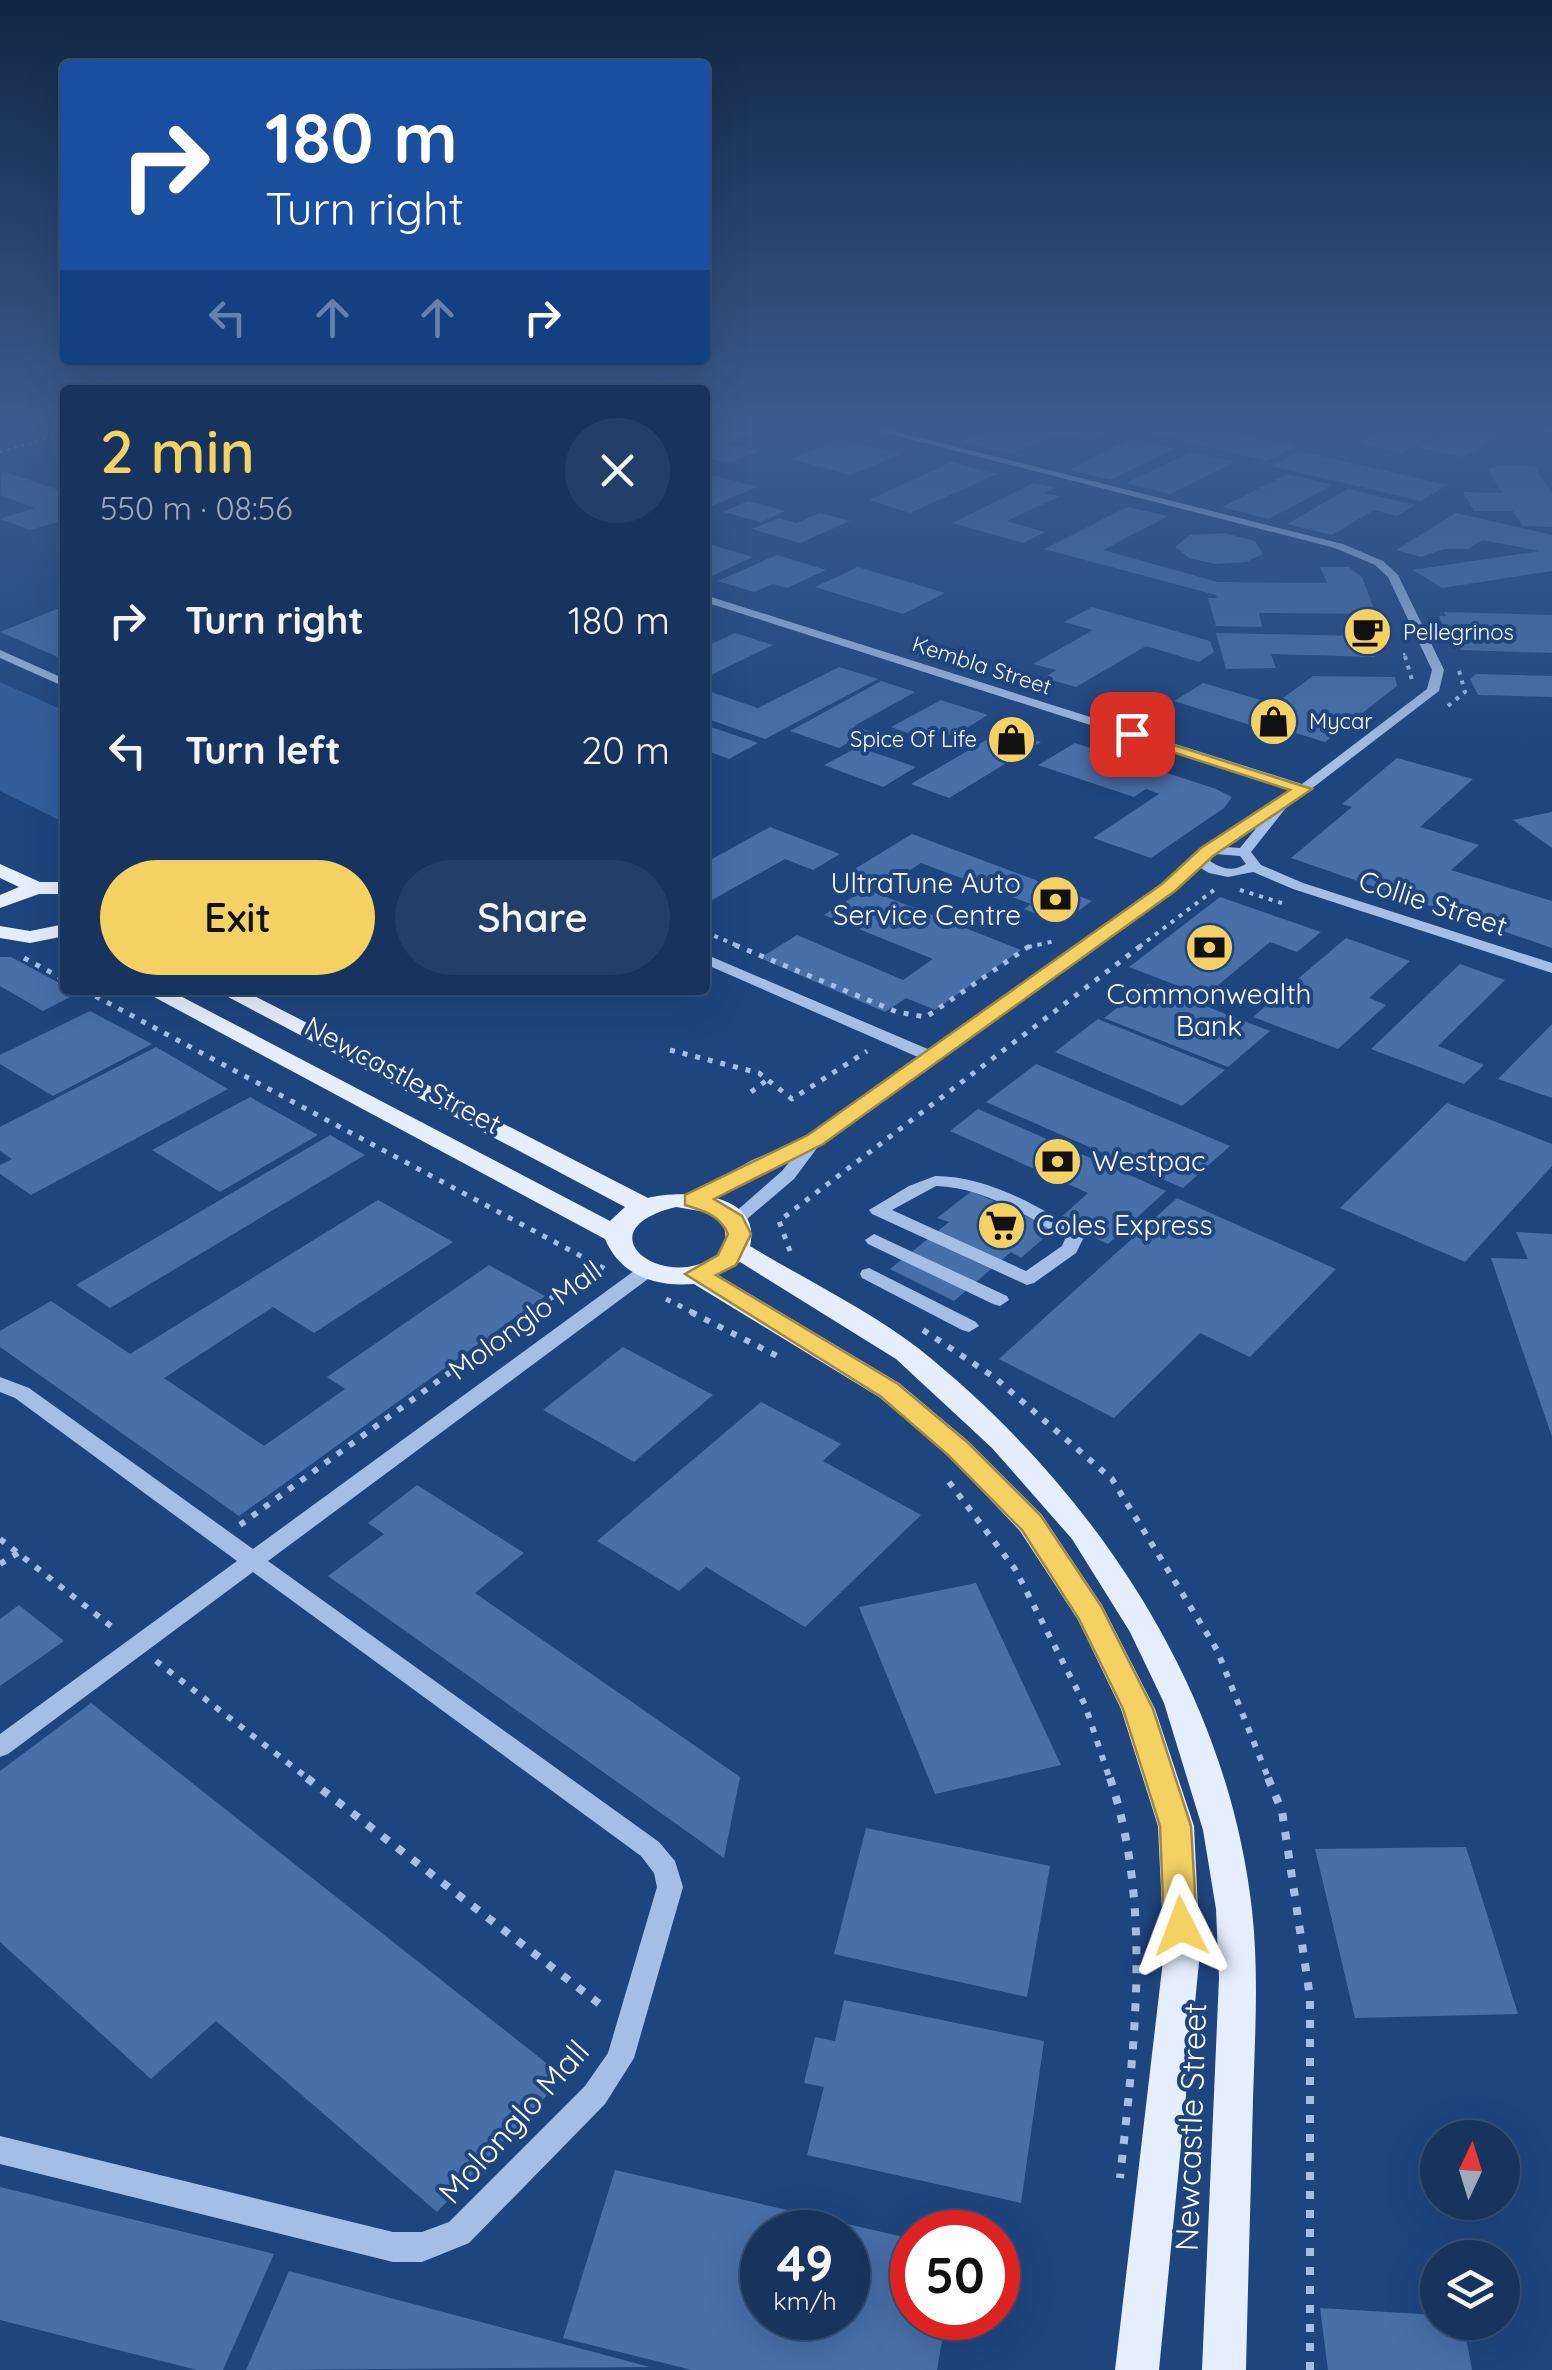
<!DOCTYPE html>
<meta charset="utf-8">
<style>
:root{--surface:#17345e;--page:#243f67;--text:#f1f3f6;--muted:#9eaabc;--line:#364f73;--accent:#f5d164}
body{margin:0;font-family:Quicksand,sans-serif;background:var(--page);color:var(--text);height:100vh;display:flex;flex-direction:column;font-size:38px;white-space:nowrap}
*{box-sizing:border-box;margin:0}
p{font-size:32px;color:var(--muted)}
.icon{flex:none;width:55px;height:55px;fill:none;stroke:currentColor;stroke-width:2;stroke-linecap:round;stroke-linejoin:round}
.map{position:relative;flex:1;overflow:hidden}
.drawer{position:absolute;left:60px;top:385px;width:650px;height:610px;display:flex;flex-direction:column;background:var(--surface);border-radius:10px;box-shadow:0 10px 40px #0002,0 0 0 2px var(--line)}
.drawer>*{flex:none}
.guide{position:absolute;left:60px;top:60px;width:650px;height:305px;border-radius:10px;box-shadow:0 10px 40px #0002,0 0 0 2px var(--line);background:#1a4fa0;color:#fff;overflow:hidden}
.needle{width:65px;rotate:4deg}
.tools{position:absolute;left:1420px;top:2120px;display:grid;gap:20px}
.tools a{display:grid;place-items:center;width:100px;height:100px;border-radius:50%;background:var(--surface);box-shadow:0 10px 40px #0002,0 0 0 2px var(--line);font-size:50px}
.speed{position:absolute;left:740px;top:2210px;display:flex;gap:20px;font-size:50px;font-weight:700;text-align:center}
.speed>*{display:grid;place-content:center;width:130px;height:130px;border-radius:50%;background:var(--surface);box-shadow:0 10px 40px #0002,0 0 0 2px var(--line);line-height:1}
.speed small{font-size:25px;font-weight:400}
.speed .limit{border:15px solid #d22;background:#fff;color:#111}
.pin{position:absolute;display:grid;place-items:center;width:85px;height:85px;color:#fff;margin:-42px;border-radius:20px;box-shadow:0 5px 15px #0006}
.me{position:absolute;width:110px;margin:-55px;rotate:357deg;stroke-linejoin:round;filter:drop-shadow(0 0 8px #0008)}
.turn{display:flex;align-items:center;gap:35px;height:210px;padding:0 40px;font-size:45px}
.turn .icon{width:130px;height:130px;stroke-width:2.5}
.turn b{display:block;font-size:70px;line-height:85px}
.lanes{display:flex;align-items:center;height:95px;padding:0 40px;background:#0003;justify-content:center;gap:50px;direction:ltr}
.lanes .off{opacity:.35}
.round{display:grid;place-items:center;flex:none;width:105px;height:105px;border-radius:52px;background:var(--page)}
.summary{display:flex;align-items:center;justify-content:space-between;height:170px;padding:0 40px}
h1{font-size:60px;font-weight:600;line-height:75px;color:var(--accent)}
.button{display:flex;gap:20px;margin-top:auto;padding:20px 40px}
.button a{flex:1;height:115px;border-radius:60px;background:var(--accent);color:#111;font-size:40px;font-weight:600;line-height:115px;text-align:center}
.button a+a{background:var(--page);color:var(--text)}
ul{padding:0;list-style:none}
li{display:flex;align-items:center;gap:30px;height:130px;padding:0 40px}
li div{flex:1}
li b{display:block;font-size:38px}
li em{font-style:normal}
.map>svg:first-child{display:block}
</style>
<div class="map">
<svg width="1552" height="2370" viewBox="0 0 1552 2370">
<rect width="100%" height="100%" fill="#1f457e"/>
<path fill="#325e9c" d="M0,682L65,711V823L0,791Z"/>
<path fill="#486fa8" fill-rule="evenodd" d="M705,429H762L727,443L759,451L729,463L705,457Z
M991,429H1097L1111,432L1092,441L1059,433L1010,454L961,442Z
M1137,429H1220L1296,446L1267,461Z
M1386,429H1443L1403,453L1360,443Z
M1450,429H1477L1502,434L1462,457L1417,447Z
M841,438L901,454L850,475L791,459Z
M1132,438L1176,448L1110,480L1070,470Z
M1299,451L1447,485L1421,501L1271,466Z
M1191,452L1235,462L1170,494L1126,483Z
M951,462L997,474L910,513L869,500Z
M1498,466H1534L1552,493V527L1523,526L1513,511H1474L1463,492L1502,493L1488,469Z
M2,471L65,492V520L30,530L0,519L35,508L0,495Z
M1287,474L1333,485L1269,519L1222,507Z
M705,476H717L757,487L705,509Z
M1034,483L1055,488L1044,493L1060,496L1007,521L1045,532L1023,543L952,523Z
M1348,489L1415,505L1397,516L1374,510L1332,535L1287,524Z
M748,501L785,511L761,522L723,512Z
M1127,507L1168,516L1103,550L1218,582L1327,583L1320,567H1349L1362,577L1376,614L1259,613L1262,627L1216,626L1208,598H1217L1216,595L1044,549Z
M820,513L850,521L800,543L752,529L779,518L796,523Z
M1456,513L1552,535V571L1442,588L1413,570L1540,551L1482,540L1468,549H1444L1421,557L1396,550Z
M1224,533L1255,541L1263,554L1246,562L1215,564L1189,558L1175,547L1190,535Z
M705,543L753,557L705,579Z
M777,555L826,570L787,588L773,584L754,592L718,581Z
M858,567L945,593L903,614L815,587Z
M1092,607L1210,641L1214,652L1199,662L1146,646L1076,687L1044,678L1056,670L1033,664L1093,630L1064,622Z
M57,609L65,612V660L0,632Z
M1444,612L1552,615V653L1462,650L1452,646L1439,616H1446Z
M735,633L773,645L705,678V647Z
M1216,633L1361,636L1369,641L1375,657L1271,654L1276,668L1226,669Z
M839,667L878,679L765,739L705,718V690L758,708Z
M1476,674L1552,676V697L1478,695L1470,679Z
M1313,676L1395,677L1397,686L1325,742L1286,730L1279,734L1174,701L1203,683L1275,704Z
M881,681L915,692L854,726L869,731L839,748L790,731Z
M941,700L988,715L953,736L941,732L927,740L891,727Z
M705,725L758,743L729,759L705,750Z
M1005,729L1041,742L949,798L911,784Z
M1075,743L1216,789L1232,797L1224,808L1151,858L1093,838L1159,794L1146,789L1134,797L1038,765Z
M858,747L916,767L883,787L824,765Z
M1397,758L1473,779L1420,827L1479,845L1451,870L1552,901V948L1291,858L1352,807L1342,804Z
M1552,812V848L1513,820Z
M770,827L840,854L813,870L785,859L705,904V863Z
M912,834L1092,901L1061,923L1024,909L1031,904L921,863L888,884L853,870Z
M866,889L1021,950L935,1010L906,998L885,1012L760,958L797,935L903,980L933,959L824,915Z
M1220,897L1321,932L1297,952L1270,942L1205,996L1129,967Z
M1346,938L1410,961L1369,998L1386,1005L1338,1049L1253,1017Z
M0,957H11L78,993L43,1011L0,986Z
M1460,964L1505,980L1438,1046L1484,1065L1464,1084L1371,1049Z
M1148,984L1270,1031L1228,1067L1104,1018Z
M90,1011L152,1044L53,1096L0,1064V1055Z
M1098,1019L1225,1070L1182,1106L1055,1052Z
M1552,1024V1098L1498,1079Z
M156,1047L228,1089L31,1195L0,1174V1165L12,1159L0,1151V1127Z
M1036,1064L1230,1146L1183,1188L986,1102Z
M250,1097L318,1135L220,1192L152,1150Z
M1447,1103L1552,1144V1166L1465,1262L1340,1208Z
M978,1109L1166,1191L1108,1244L1057,1221L1088,1193L950,1131Z
M330,1135L365,1155L110,1308L76,1285Z
M972,1191L1054,1229L1021,1258L1011,1252L954,1301L890,1269L949,1222L937,1218Z
M1177,1198L1336,1269L1250,1357L1200,1333L1114,1418L999,1359Z
M378,1200L453,1242L314,1333L273,1307L164,1378L264,1446L345,1389L327,1377L489,1265L545,1296L239,1516L0,1347V1331L51,1301L130,1354Z
M1516,1232L1552,1234V1437L1491,1258L1528,1259Z
M623,1347L713,1395L634,1462L543,1410Z
M761,1402L841,1444L823,1461L921,1515L805,1627L706,1567L679,1591L597,1541Z
M417,1485L524,1553L475,1593L740,1777L724,1858L328,1576L384,1534L368,1523Z
M976,1583L1061,1765L935,1794L859,1607Z
M19,1605L64,1641L0,1686V1619Z
M91,1703L564,2077L437,2212L216,2021L151,2079L0,1942V1771Z
M866,1828L1050,1866L1027,1997L834,1954Z
M1466,1847L1518,2014L1355,2018L1315,1849Z
M844,2000L1044,2041L1021,2203L807,2155L824,2087L804,2083L815,2037L835,2041Z
M615,2170L912,2239V2318H946L937,2370H692L563,2338ZM762,2232H848V2318H762Z
M0,2187L274,2254L223,2370H197L0,2320Z
M289,2271L650,2367L246,2370Z
M1320,2308L1438,2315V2322H1463L1472,2370H1328Z"/>
<g fill="none" stroke-linecap="round" stroke-linejoin="round">
<path stroke="#a3bfe7" stroke-width="2.5" stroke-dasharray="2.5 5" stroke-linecap="butt" d="M838,429L852,433
M0,452L65,433
M1404,653L1405,658"/>
<path stroke="#a3bfe7" stroke-width="4" stroke-dasharray="4 6" stroke-linecap="butt" d="M1405,656L1412,680
M1448,706L1465,692L1458,667
M1240,890L1282,903
M705,932L741,947
M1028,947L1055,941
M1139,947L1214,890"/>
<path stroke="#a3bfe7" stroke-width="5" stroke-dasharray="5 8" stroke-linecap="butt" d="M735,945L897,1012L926,1017L1028,947L1038,945
M24,958L65,980
M84,990L607,1270
M670,1050L759,1073L792,1099L867,1051
M751,1092L767,1080
M790,1251L779,1221L1142,945
M666,1299L696,1314
M529,1314L597,1265"/>
<path stroke="#a3bfe7" stroke-width="6" stroke-dasharray="6 9" stroke-linecap="butt" d="M691,1312L781,1358
M923,1330L994,1377L1112,1479L1217,1650L1269,1780
M949,1482L1015,1569L1085,1705L1110,1780
M240,1525L533,1312
M0,1539L116,1630
M0,1564L18,1553
M156,1661L310,1780"/>
<path stroke="#a3bfe7" stroke-width="8" stroke-dasharray="8 11" stroke-linecap="butt" d="M307,1778L606,2009
M1110,1778C1153,1906 1134,2046 1120,2178
M1268,1778L1282,1811L1310,1997V2370"/>
<path fill="#a3bfe7" fill-rule="evenodd" d="M870,429H886L1343,544L1383,561L1398,575L1444,670L1439,691L1285,809L1251,852L1261,865L1303,883L1552,963V973L1293,889L1253,872L1228,877L1209,873L1199,867L1173,890L820,1144L794,1179L740,1225L734,1227L725,1221L782,1171L795,1155L764,1168L700,1204H688L685,1200L688,1196L752,1160L810,1136L920,1058L705,964V954L930,1050L1163,884L1202,849L1294,790L705,602V595L1302,784L1427,689L1432,670L1388,577L1375,565L1335,548ZM1258,826L1240,848L1225,847ZM1215,854L1240,856L1246,864C1233,872 1222,869 1210,861Z
M1540,429H1552V433L1542,431Z
M0,650L65,679V687L0,658Z
M935,1176C987,1176 1039,1206 1081,1233L1084,1237L1076,1253L1034,1283L1027,1285L872,1214L869,1210L909,1186ZM936,1186C981,1187 1028,1215 1065,1239L1062,1246L1026,1271L892,1210Z
M874,1234L1007,1296L1009,1300L1000,1306L993,1304L868,1244L865,1240Z
M645,1266L654,1272L652,1276L268,1561L659,1842L675,1861L683,1887L634,2058L605,2104L469,2243L422,2262H393L0,2164V2136L393,2232H422L449,2222L585,2086L608,2053L657,1887L654,1873L641,1856L253,1572L8,1754L0,1757V1734L237,1561L15,1398L0,1392V1377L29,1388L253,1549L638,1268Z
M869,1268L976,1322L979,1326L969,1332L962,1330L862,1278L860,1274L862,1270Z"/>
<path fill="#e5eefd" fill-rule="evenodd" d="M0,864L40,882H65V894H39L0,908V895L19,887L0,878Z
M65,924V936L30,943L0,938V926L30,931Z
M141,990H169L610,1221L625,1207L215,990H243L648,1198C681,1190 763,1191 750,1246C803,1278 870,1311 918,1348C1091,1486 1227,1686 1252,1910C1259,1973 1255,2036 1253,2099C1251,2189 1248,2280 1246,2370H1202L1219,1978L1216,1909L1203,1830L1164,1703L1130,1632L1072,1539L992,1448L896,1359L740,1262L718,1275L899,1383L968,1441L1042,1515L1102,1605L1155,1709L1194,1826L1200,1952L1159,2370H1115L1164,1952L1158,1826L1121,1709L1078,1620L1020,1531L948,1455L879,1397L694,1284C655,1287 621,1276 605,1239ZM676,1207L706,1212L722,1222C728,1236 727,1248 714,1257C661,1292 582,1230 676,1207Z"/>
</g>
<linearGradient id="sky" x2="0" y2="1"><stop stop-color="#112645"/><stop offset="0.56" stop-color="#3c5c8f"/><stop offset="1" stop-color="#3c5c8f" stop-opacity="0"/></linearGradient>
<rect width="1552" height="761" fill="url(#sky)"/>
<path fill="#f5d164" stroke="#9f8841" stroke-width="2.5" d="M1126,730L1312,789L1213,856L1175,891L823,1144L714,1199L742,1216L751,1234L736,1265L716,1275L898,1384L967,1442L1041,1516L1101,1606L1153,1709L1191,1826L1197,1926L1193,1936L1181,1940L1169,1936L1164,1926L1160,1826L1123,1709L1079,1619L1022,1530L948,1455L880,1396L685,1274L718,1255L728,1234C720,1215 704,1211 685,1205V1195L808,1135L1162,884L1201,848L1290,790L1126,737Z"/>
<defs>
<symbol id="cafe-disc" viewBox="-11 -11 22 22"><circle r="9.5" fill="#f5d164" stroke="#1f457e"/><path d="M-5.5-4.5H6V0H3Q3 3.5 0 3.5H-2.5Q-5.5 3.5-5.5 0ZM3-3.2v2h1.7v-2ZM-6 4.5H4V6H-6Z" fill="#111"/></symbol>
<symbol id="shop-disc" viewBox="-11 -11 22 22"><circle r="9.5" fill="#f5d164" stroke="#1f457e"/><path d="M-5-2.5h2.3a2.7 3.5 0 0 1 5.4 0H5L5.5 6h-11ZM-1.5-2.5h3a1.5 2.3 0 0 0-3 0Z" fill="#111"/></symbol>
<symbol id="bank-disc" viewBox="-11 -11 22 22"><circle r="9.5" fill="#f5d164" stroke="#1f457e"/><path d="M-6-4H6V4H-6ZM0-2.3a2.3 2.3 0 1 0 0 4.6a2.3 2.3 0 1 0 0-4.6Z" fill="#111"/></symbol>
<symbol id="supermarket-disc" viewBox="-11 -11 22 22"><circle r="9.5" fill="#f5d164" stroke="#1f457e"/><path d="M-6-5.5h2.5l.6 2H6L4.5 2H-2.5L-4.4-4H-6ZM-1.5 3.2a1.3 1.3 0 1 0 .1 0ZM3 3.2a1.3 1.3 0 1 0 .1 0Z" fill="#111"/></symbol>
</defs>
<g fill-rule="evenodd">
<use href="#cafe-disc" x="1340" y="604" width="55" height="55"/>
<use href="#shop-disc" x="1246" y="694" width="55" height="55"/>
<use href="#shop-disc" x="984" y="712" width="55" height="55"/>
<use href="#bank-disc" x="1028" y="872" width="55" height="55"/>
<use href="#bank-disc" x="1182" y="920" width="55" height="55"/>
<use href="#bank-disc" x="1030" y="1134" width="55" height="55"/>
<use href="#supermarket-disc" x="974" y="1198" width="55" height="55"/>
</g>
<g text-anchor="middle" stroke-width="8" stroke-linejoin="round" paint-order="stroke">
<g font-size="22" fill="#fff" stroke="#1f457e" text-anchor="start">
<text x="1403" y="640">Pellegrinos</text>
<text x="1309" y="729">Mycar</text>
<text x="977" y="747" text-anchor="end">Spice Of Life</text>
</g>
<g font-size="22" fill="#fff" stroke="#1f457e">
<text transform="translate(982 665) rotate(18)" y="8">Kembla Street</text>
</g>
<g font-size="28" fill="#fff" stroke="#1f457e" text-anchor="start">
<text x="1021" y="893" text-anchor="end">UltraTune Auto<tspan x="1021" dy="32">Service Centre</tspan></text>
<text x="1209" y="1004" text-anchor="middle">Commonwealth<tspan x="1209" dy="32">Bank</tspan></text>
<text x="1092" y="1171">Westpac</text>
<text x="1036" y="1235">Coles Express</text>
</g>
<g font-size="28" fill="#fff" stroke="#1f457e">
<text transform="translate(1433 903) rotate(18)" y="10">Collie Street</text>
<text transform="translate(403 1075) rotate(28)" y="10">Newcastle Street</text>
<text transform="translate(525 1320) rotate(-36)" y="10">Molonglo Mall</text>
</g>
<g font-size="32" fill="#fff" stroke="#1f457e">
<text transform="translate(514 2122) rotate(-48)" y="11">Molonglo Mall</text>
<text transform="translate(1191 2127) rotate(-88)" y="11">Newcastle Street</text>
</g>
</g>
</svg>
<div class="tools">
<a><svg class="needle" viewBox="-14 -14 28 28"><path d="M0-13l5 13h-10z" fill="#e53935"/><path d="M0 13l5-13h-10z" fill="#9eaabc"/></svg></a>
<a><svg class="icon" aria-label="layers" viewBox="0 0 24 24"><path d="M12 4l9 5-9 5-9-5zM3 14l9 5 9-5"/></svg></a>
</div>
<div class="speed"><div>49<small>km/h</small></div><div class="limit">50</div></div>
<div class="pin" style="left:1132px;top:734px;background:#d93025"><svg class="icon" aria-label="arrive" viewBox="0 0 24 24"><path d="M6 21V4h12l-3 4 3 4H6"/></svg></div>
<svg class="me" style="left:1181px;top:1926px" viewBox="-20 -20 40 40"><path d="M0-17L14 15 0 8-14 15z" fill="#f5d164" stroke="#fff" stroke-width="4"/></svg>
<div class="guide">
<div class="turn"><svg class="icon" aria-label="right" viewBox="0 0 24 24"><path d="M7 20v-9h11M14 6l5 5-5 5"/></svg><div><b>180 m</b>Turn right</div></div>
<div class="lanes"><svg class="icon off" aria-label="left" viewBox="0 0 24 24"><path d="M17 20v-9H6M10 6l-5 5 5 5"/></svg><svg class="icon off" aria-label="ahead" viewBox="0 0 24 24"><path d="M12 20V5M6 11l6-6 6 6"/></svg><svg class="icon off" aria-label="ahead" viewBox="0 0 24 24"><path d="M12 20V5M6 11l6-6 6 6"/></svg><svg class="icon" aria-label="right" viewBox="0 0 24 24"><path d="M7 20v-9h11M14 6l5 5-5 5"/></svg></div>
</div>
<section class="drawer">
<div class="summary"><div><h1>2 min</h1><p>550 m · 08:56</p></div><a class="round"><svg class="icon" aria-label="close" viewBox="0 0 24 24"><path d="M6 6l12 12M18 6L6 18"/></svg></a></div>
<ul>
<li><svg class="icon" aria-label="right" viewBox="0 0 24 24"><path d="M7 20v-9h11M14 6l5 5-5 5"/></svg><div><b>Turn right</b></div><em>180 m</em></li>
<li><svg class="icon" aria-label="left" viewBox="0 0 24 24"><path d="M17 20v-9H6M10 6l-5 5 5 5"/></svg><div><b>Turn left</b></div><em>20 m</em></li>
</ul>
<div class="button"><a>Exit</a><a>Share</a></div>
</section>
</div>
